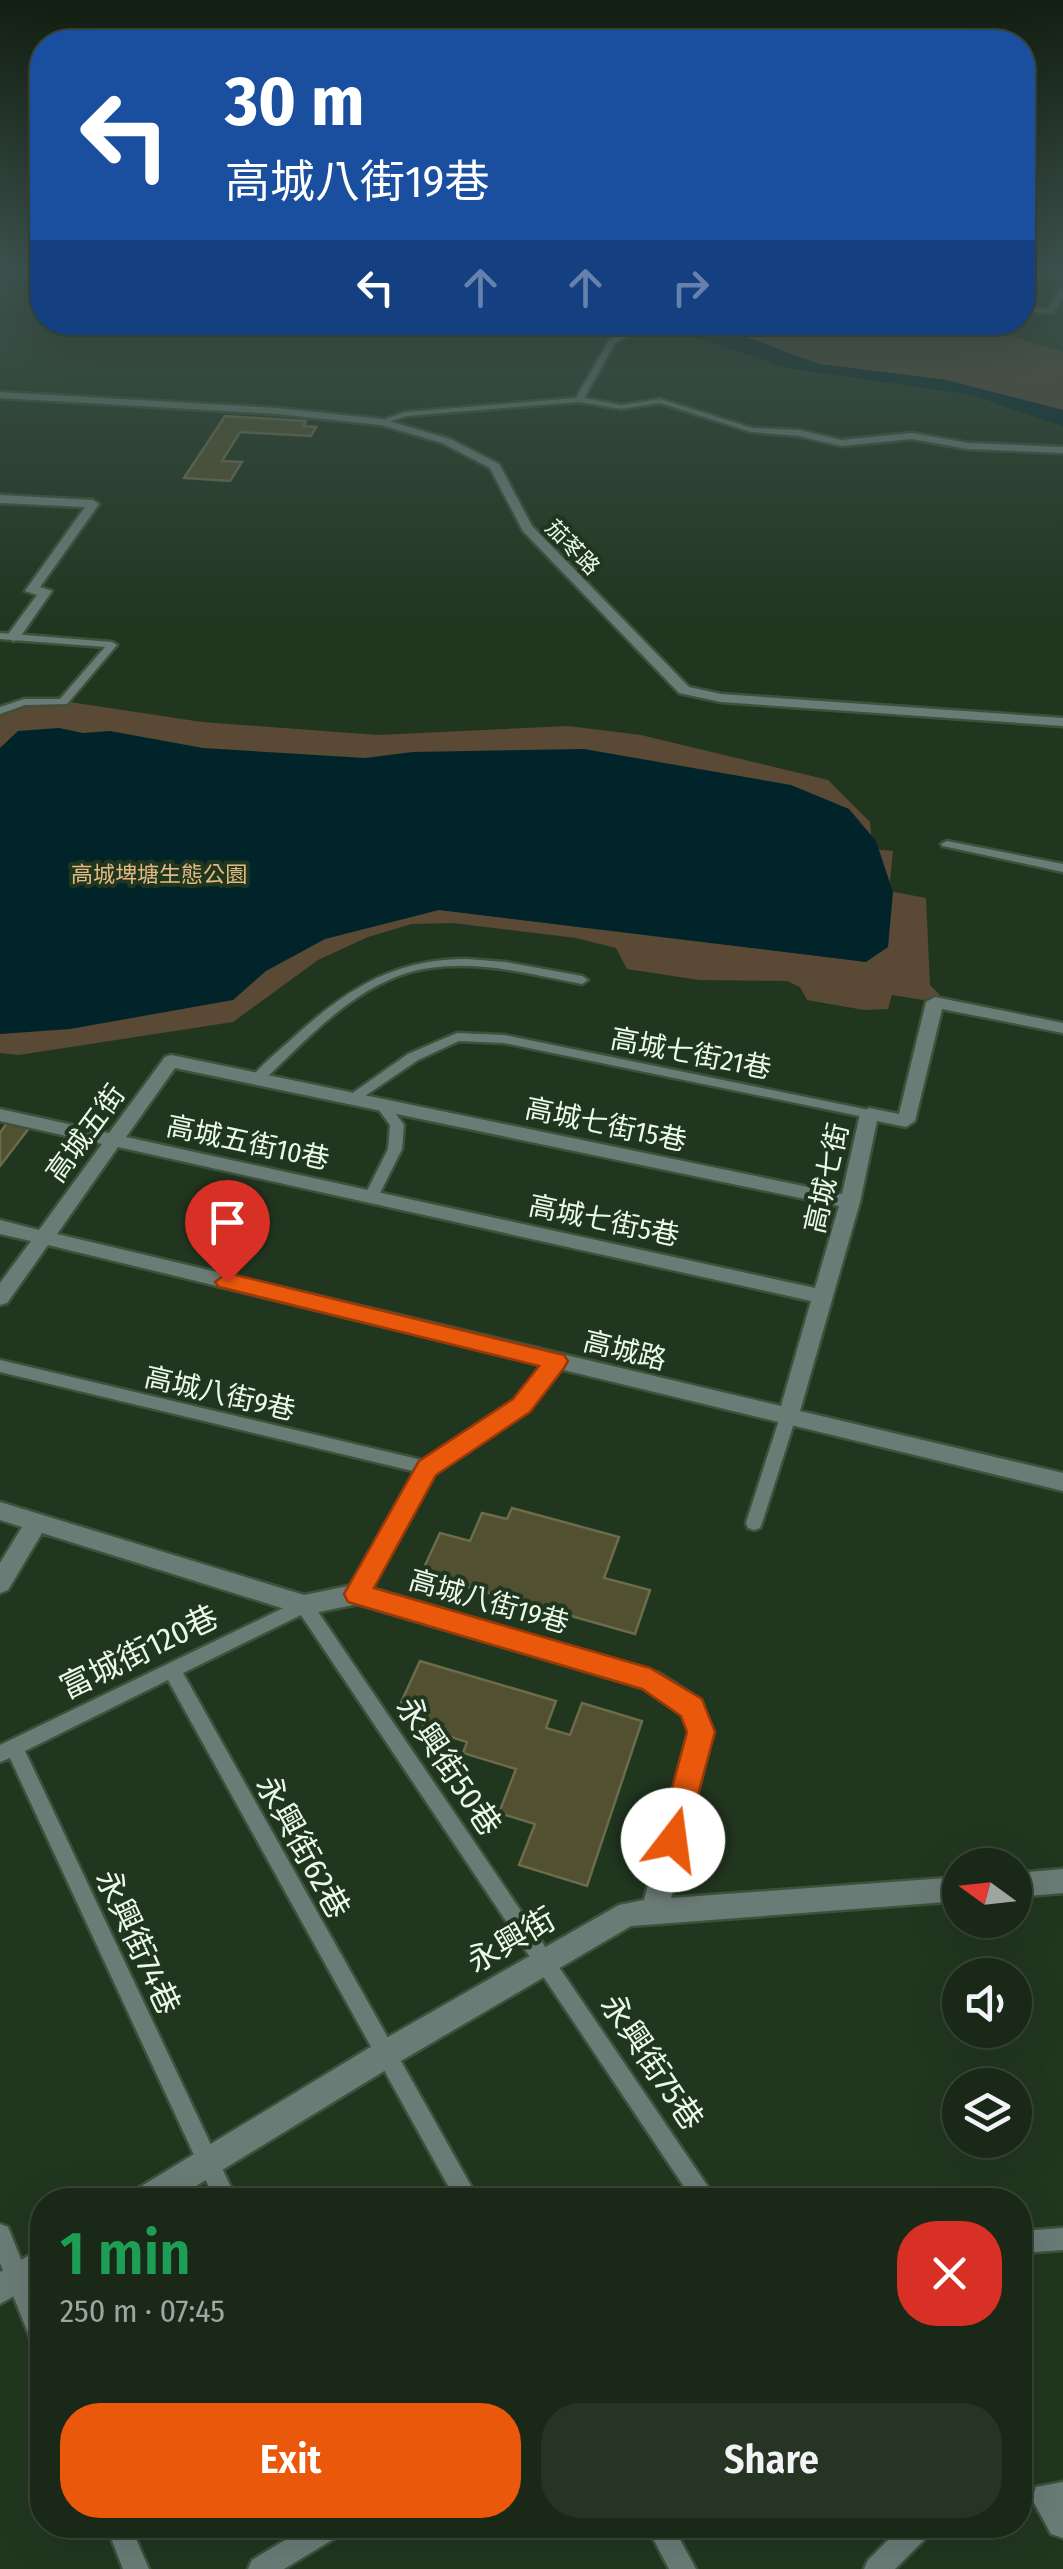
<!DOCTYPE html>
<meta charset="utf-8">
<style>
:root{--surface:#192817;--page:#263424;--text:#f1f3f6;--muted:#9fa6a1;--line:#374436;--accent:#ea580c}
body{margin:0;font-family:"Fira Sans Condensed","Noto Sans TC",sans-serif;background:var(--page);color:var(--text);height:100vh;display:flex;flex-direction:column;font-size:38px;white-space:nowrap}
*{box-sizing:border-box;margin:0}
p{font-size:32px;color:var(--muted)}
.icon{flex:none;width:55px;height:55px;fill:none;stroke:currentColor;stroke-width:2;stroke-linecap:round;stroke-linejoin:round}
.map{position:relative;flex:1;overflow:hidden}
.panel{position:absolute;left:30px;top:2188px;width:1002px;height:350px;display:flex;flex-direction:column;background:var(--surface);border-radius:40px;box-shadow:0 10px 40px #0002,0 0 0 2px var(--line)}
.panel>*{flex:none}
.hud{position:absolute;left:30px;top:30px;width:1005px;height:305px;border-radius:40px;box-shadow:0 10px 40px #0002,0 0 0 2px var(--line);background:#1a4fa0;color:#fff;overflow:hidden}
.needle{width:65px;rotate:285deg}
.tools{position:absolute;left:942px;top:1848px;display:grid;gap:20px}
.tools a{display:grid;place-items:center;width:90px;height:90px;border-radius:50%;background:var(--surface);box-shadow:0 10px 40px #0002,0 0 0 2px var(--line);font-size:50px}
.pin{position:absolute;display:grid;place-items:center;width:85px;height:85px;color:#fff;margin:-102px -42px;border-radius:50% 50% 50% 0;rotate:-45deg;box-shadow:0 0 10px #0007}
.pin .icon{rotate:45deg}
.me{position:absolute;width:110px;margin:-55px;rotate:15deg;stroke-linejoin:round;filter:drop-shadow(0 0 8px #0008)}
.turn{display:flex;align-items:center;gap:35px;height:210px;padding:0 30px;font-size:45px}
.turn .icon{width:130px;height:130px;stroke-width:2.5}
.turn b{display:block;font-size:70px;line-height:85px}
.lanes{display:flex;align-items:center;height:95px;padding:0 30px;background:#0003;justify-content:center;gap:50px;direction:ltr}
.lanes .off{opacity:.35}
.round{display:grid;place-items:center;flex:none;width:105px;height:105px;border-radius:40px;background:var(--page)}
.summary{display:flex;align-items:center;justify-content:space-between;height:170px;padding:0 30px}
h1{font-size:60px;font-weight:600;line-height:75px;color:#1e9e55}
.cta{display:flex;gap:20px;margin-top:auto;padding:20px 30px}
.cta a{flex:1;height:115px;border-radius:40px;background:var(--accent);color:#fff;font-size:40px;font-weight:600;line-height:115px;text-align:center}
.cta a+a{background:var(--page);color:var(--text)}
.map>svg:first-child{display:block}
</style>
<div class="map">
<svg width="1063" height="2569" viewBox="0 0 1063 2569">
<rect width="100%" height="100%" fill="#21361f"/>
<path fill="#594935" d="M818,322L883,334L934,329L974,332L1010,336L1063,352V410L946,380L819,364L725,329L730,323Z
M50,699L202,722L377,735L568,726L641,735L828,780L870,822L872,849L893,851L889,891L926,898L930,985L940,995L923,1000L892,995L888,1009L864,1010L807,1000L800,987L787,981L699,980L627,969L616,948L576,938L453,923L412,924L368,937L318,960L233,1022L19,1055L0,1053V717L14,708Z"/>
<path fill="#00242a" d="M652,323H707L819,364L946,380L1063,410V426L972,395L787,368Z
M59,728L83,733L110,731L203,748L365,758L413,752L584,749L791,785L849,809L876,841L893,892L888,947L866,962L439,910L325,939L266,971L233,1000L70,1029L0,1034V748L18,731Z"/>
<path fill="#515030" stroke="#6c6c4b" stroke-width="2.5" d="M225,416L306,421L303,426L316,427L311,436L240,432L222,461L242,462L230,481L184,478Z
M7,1123L29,1128L0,1166V1133Z
M512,1508L619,1537L604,1578L650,1590L635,1634L421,1574L440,1533L470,1541L482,1513L507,1519Z
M420,1661L556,1701L546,1728L570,1735L582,1703L642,1721L587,1886L519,1865L535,1824L499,1813L516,1769L463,1753L467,1742L422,1728L428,1716L399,1707Z"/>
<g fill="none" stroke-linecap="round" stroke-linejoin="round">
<defs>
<path id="lane" d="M1035,272L1063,275V279L1032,276Z
M1060,288H1063V296L1053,313L1022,312V308L1048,309Z
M640,322H649L615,343L584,398L621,405L660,399L752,428L799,430L841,440L912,433L968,443L1063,447V453L968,449L912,439L841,446L799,436L751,432L660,403L621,409L579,402L406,416L382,424L378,422L405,412L576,398L609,340Z
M843,322H860L891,329L926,323L980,326L986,322H995L981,330L926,327L891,333Z
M0,633L112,642L117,645L67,704L25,705L0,714V707L24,699H60L105,647L0,639Z
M947,841L1063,864V872L943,846L941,844Z
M467,959L505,962L582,976L588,980L582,984C533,975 481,960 430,968C362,977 309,1037 262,1082L257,1083L250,1079C263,1063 280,1050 295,1036C347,989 394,959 467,959Z
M457,1033L504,1035L869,1110L876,1114L869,1118L504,1043L459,1041L418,1060L356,1102H346L344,1099L408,1054Z
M383,1102L388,1103L404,1125L402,1149L378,1197L371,1202L364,1197L388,1149L390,1125L376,1106Z
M556,1355L562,1357L564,1361L528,1410L434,1473L364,1599L358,1601L352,1599L349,1594L417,1472L0,1372V1360L426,1461L516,1402L550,1357Z
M788,1411L794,1413L796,1417L762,1523L760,1528L754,1530L748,1528L746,1523L780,1417L782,1413Z
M304,1598L310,1600L717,2200H693L301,1615L183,1673L479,2200H456L168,1680L25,1751L237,2200H215L10,1758L0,1762V1745Z
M0,2224L8,2227L42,2312V2352L34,2348L0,2263Z
M1063,2228V2250L1020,2253V2231Z
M106,2525H130L149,2569H123Z
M310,2525H345L342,2534L284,2569H248L252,2560Z
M646,2525H672L696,2569H669Z
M901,2525H925L927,2531L924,2540L895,2569H864L868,2560L901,2527Z"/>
<path id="street" d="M0,392L277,408L382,419L450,439L499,464L532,526L689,687L721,694L1063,718V726L721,702L679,693L523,531L490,468L442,443L381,425L277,414L0,398Z
M0,495L93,500L99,504L40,587L52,591L18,640L13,641L6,637L37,595L25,591L85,507L0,503Z
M935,997L1063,1023V1033L942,1009L915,1121L906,1127L877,1121L860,1202L800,1411L1063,1473V1491L48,1245L7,1303L0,1305V1283L31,1241L0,1234V1220L39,1230L102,1144L0,1121V1109L109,1133L165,1057L171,1055L842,1194L860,1114L869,1108L899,1114L926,1002ZM175,1068L839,1206L815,1288L126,1137ZM118,1147L811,1301L781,1406L57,1234Z
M0,1502L304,1595L358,1584L659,1673L701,1700L713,1732L671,1898L960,1877V1901L631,1926L394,2065L173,2200H130L135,2190L374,2045L619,1905L644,1900L689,1732L682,1715L643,1688L358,1604L304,1615L42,1533L8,1590L0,1593V1563L22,1527L0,1520Z
M1063,1869V1893L1015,1897V1873Z
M42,2248V2280L0,2304V2272Z
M1063,2482V2538L1051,2534L1032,2499L1036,2487Z"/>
</defs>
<use href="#lane" stroke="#3d513b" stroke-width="5"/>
<use href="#street" stroke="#3d513b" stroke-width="5"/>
<use href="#lane" fill="#6b7c77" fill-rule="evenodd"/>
<use href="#street" fill="#6b7c77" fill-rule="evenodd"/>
</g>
<linearGradient id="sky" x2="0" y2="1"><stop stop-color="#121e11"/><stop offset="0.43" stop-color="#3d524d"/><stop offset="1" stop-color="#3d524d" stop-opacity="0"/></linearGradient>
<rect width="1063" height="627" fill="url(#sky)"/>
<path fill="#ea580c" stroke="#983908" stroke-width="2.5" d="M227,1273L564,1355L568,1361L564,1368L530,1412L436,1475L374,1588L650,1668L702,1699L715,1732L683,1850L673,1854L663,1850L658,1840L687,1732L681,1716L642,1689L358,1605L348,1602L344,1594L419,1461L513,1399L539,1366L219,1287L215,1282Z"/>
<g text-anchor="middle" stroke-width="8" stroke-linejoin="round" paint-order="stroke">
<g font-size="22" fill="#ecf9ea" stroke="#21361f">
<text transform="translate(573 547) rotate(46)" y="8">茄苳路</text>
</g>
<g font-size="22" fill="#e2b983" stroke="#21361f">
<text x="159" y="882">高城埤塘生態公園</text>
</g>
<g font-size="28" fill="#ecf9ea" stroke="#21361f">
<text transform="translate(691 1053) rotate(11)" y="10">高城七街21巷</text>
<text transform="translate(606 1124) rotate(12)" y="10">高城七街15巷</text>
<text transform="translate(85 1133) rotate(-54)" y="10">高城五街</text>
<text transform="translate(248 1142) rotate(12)" y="10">高城五街10巷</text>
<text transform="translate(826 1178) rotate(-77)" y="10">高城七街</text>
<text transform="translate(604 1220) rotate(12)" y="10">高城七街5巷</text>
<text transform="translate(625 1350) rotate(14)" y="10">高城路</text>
<text transform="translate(220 1393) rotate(13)" y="10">高城八街9巷</text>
<text transform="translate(489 1601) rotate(16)" y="10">高城八街19巷</text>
</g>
<g font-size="32" fill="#ecf9ea" stroke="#21361f">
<text transform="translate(139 1652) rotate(-26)" y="11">富城街120巷</text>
<text transform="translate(449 1766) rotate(56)" y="11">永興街50巷</text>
<text transform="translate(303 1847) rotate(61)" y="11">永興街62巷</text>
<text transform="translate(511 1940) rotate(-30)" y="11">永興街</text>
<text transform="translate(138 1942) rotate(65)" y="11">永興街74巷</text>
<text transform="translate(652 2062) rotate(56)" y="11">永興街75巷</text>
</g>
</g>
</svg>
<div class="tools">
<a><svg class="needle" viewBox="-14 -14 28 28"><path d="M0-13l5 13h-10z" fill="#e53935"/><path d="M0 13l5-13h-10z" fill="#9fa6a1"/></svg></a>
<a><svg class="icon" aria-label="sound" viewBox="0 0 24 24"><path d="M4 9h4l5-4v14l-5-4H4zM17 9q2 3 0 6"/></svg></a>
<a><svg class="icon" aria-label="layers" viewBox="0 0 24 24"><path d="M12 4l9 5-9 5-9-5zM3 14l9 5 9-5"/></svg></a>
</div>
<div class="pin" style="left:227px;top:1282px;background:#d93025"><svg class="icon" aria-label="arrive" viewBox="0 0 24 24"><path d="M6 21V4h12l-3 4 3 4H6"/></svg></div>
<svg class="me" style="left:673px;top:1840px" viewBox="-20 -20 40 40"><circle r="19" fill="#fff"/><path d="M0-13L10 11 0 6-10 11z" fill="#ea580c"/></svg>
<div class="hud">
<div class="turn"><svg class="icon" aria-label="left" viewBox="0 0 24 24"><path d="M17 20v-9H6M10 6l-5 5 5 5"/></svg><div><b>30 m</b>高城八街19巷</div></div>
<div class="lanes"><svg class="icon" aria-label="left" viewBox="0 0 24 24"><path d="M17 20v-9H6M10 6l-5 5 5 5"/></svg><svg class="icon off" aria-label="ahead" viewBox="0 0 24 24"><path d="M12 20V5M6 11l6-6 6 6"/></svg><svg class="icon off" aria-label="ahead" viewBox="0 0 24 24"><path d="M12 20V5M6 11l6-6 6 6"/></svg><svg class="icon off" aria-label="right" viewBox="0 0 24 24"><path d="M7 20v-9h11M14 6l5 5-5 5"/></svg></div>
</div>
<section class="panel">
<div class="summary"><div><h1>1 min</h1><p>250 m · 07:45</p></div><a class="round" style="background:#d93025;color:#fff"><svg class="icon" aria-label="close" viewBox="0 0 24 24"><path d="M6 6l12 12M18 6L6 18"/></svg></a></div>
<div class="cta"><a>Exit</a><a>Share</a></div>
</section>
</div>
